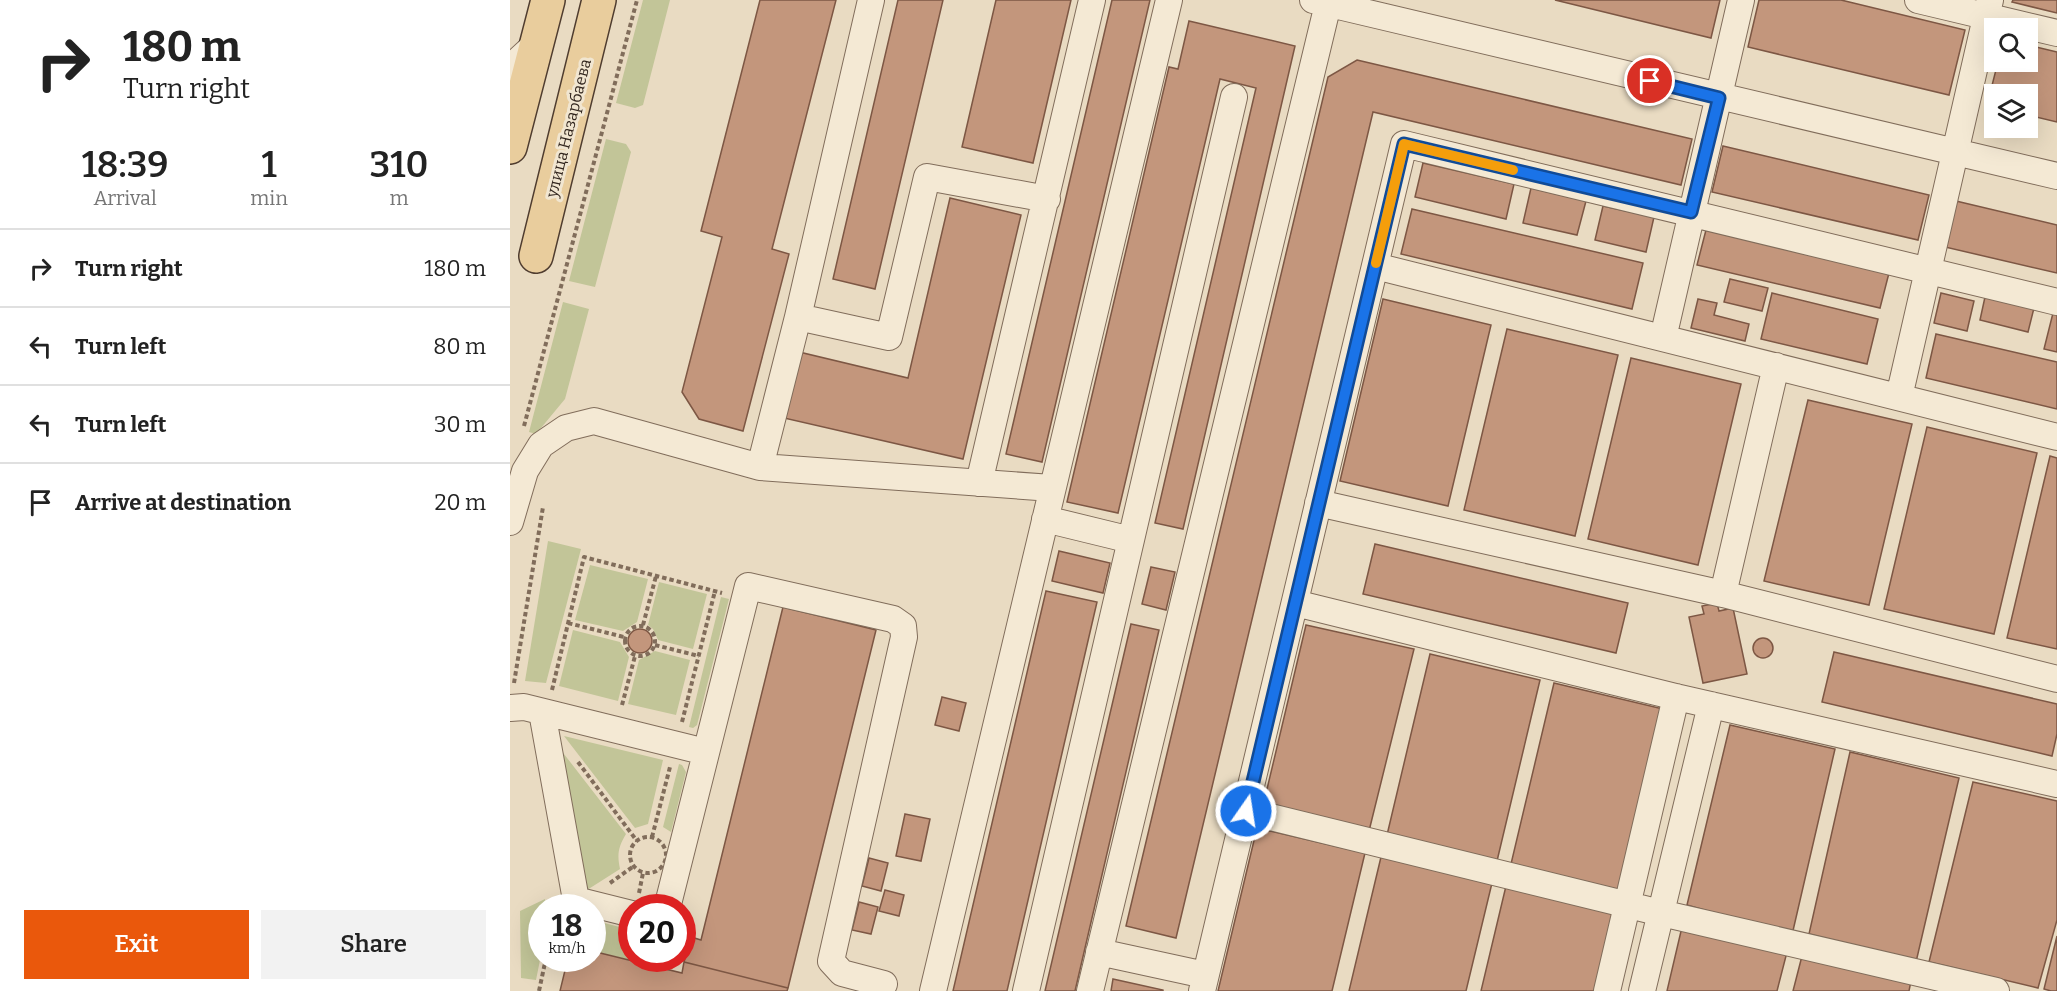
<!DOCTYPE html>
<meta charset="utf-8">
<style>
:root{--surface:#fff;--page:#f2f2f2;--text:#222;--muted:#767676;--line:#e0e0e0;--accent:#ea580c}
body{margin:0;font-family:Bitter,serif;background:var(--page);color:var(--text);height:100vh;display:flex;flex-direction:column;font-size:22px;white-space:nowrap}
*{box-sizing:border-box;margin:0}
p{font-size:20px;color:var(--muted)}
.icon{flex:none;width:33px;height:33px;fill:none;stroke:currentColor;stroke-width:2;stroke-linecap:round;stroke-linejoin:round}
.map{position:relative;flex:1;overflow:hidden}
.sheet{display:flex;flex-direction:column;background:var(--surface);width:510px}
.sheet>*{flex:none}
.guide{background:#fff;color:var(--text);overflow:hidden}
.buttons{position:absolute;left:1474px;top:18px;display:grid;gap:12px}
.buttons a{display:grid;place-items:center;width:54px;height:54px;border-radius:0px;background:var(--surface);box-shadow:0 6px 24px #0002;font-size:30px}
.speed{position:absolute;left:18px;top:894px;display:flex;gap:12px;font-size:30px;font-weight:700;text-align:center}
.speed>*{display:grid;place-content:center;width:78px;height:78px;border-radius:50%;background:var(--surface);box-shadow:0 6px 24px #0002;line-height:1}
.speed small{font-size:15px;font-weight:400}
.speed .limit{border:9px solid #d22;background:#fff;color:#111}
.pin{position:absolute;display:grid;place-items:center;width:51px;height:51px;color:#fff;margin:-26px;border:3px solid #fff;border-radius:50%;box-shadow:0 2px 6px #0007}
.me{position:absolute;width:66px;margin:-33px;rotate:13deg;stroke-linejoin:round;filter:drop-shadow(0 0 4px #0008)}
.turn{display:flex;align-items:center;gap:21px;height:126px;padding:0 24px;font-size:27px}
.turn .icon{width:78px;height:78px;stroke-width:2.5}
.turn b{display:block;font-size:42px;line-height:51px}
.eta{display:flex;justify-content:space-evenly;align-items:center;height:102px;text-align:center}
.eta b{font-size:36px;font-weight:600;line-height:42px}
.primary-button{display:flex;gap:12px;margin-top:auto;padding:12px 24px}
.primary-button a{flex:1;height:69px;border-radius:0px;background:var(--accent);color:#fff;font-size:24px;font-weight:600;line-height:69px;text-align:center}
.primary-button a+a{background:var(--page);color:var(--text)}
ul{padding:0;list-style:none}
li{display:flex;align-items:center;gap:18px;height:78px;padding:0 24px;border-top:2px solid var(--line)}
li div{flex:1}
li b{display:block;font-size:22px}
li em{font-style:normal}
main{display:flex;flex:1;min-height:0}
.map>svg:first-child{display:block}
</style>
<main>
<section class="sheet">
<div class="guide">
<div class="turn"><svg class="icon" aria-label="right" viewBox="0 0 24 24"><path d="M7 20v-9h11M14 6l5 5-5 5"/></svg><div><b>180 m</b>Turn right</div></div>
</div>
<div class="eta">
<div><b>18:39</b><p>Arrival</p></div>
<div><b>1</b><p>min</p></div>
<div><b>310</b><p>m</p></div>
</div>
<ul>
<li><svg class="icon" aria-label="right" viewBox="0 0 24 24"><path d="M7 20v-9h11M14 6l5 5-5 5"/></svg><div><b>Turn right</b></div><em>180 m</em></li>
<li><svg class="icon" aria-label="left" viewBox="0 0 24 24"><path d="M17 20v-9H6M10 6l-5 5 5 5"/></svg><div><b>Turn left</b></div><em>80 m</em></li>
<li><svg class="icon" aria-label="left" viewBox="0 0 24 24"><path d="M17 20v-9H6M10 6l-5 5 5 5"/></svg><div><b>Turn left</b></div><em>30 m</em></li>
<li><svg class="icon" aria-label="arrive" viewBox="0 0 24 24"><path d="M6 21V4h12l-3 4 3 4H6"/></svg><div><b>Arrive at destination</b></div><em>20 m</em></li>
</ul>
<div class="primary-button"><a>Exit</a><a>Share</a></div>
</section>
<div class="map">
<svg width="1547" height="991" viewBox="0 0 1547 991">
<rect width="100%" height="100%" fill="#e9dbc2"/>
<path fill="#c2c598" d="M133,0H160L133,105L125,108L106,103Z
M96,139L116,144L121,152L85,287L59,281Z
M53,302L79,309L55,399L26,434L19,432Z
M38,541L71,549L36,683L15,681Z
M80,565L138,579L127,622L113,631L65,620Z
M149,582L197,594L183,649L148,640L143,629L138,625Z
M211,597L219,599L187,725L183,728L179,727Z
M63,630L110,642L119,657L108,701L49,686Z
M145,651L180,660L166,715L118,704L129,660Z
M54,736L153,760L138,824L125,828Z
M47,745L116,834C108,847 107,855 110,869L77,890L72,880Z
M169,764L172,765L176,772L161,832L153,827Z
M35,899L36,907L32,908L31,955L26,980L11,978L10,911Z
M83,920L121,930L122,958L160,959L159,969L83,951Z"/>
<path fill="#c3967c" stroke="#7d5744" stroke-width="1.5" d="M250,0H326L262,249L279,254L233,431L189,419L172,392L212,237L191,231Z
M388,0H433L365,289L323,279Z
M486,0H561L523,163L452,147Z
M602,0H640L532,462L496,454Z
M1045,0H1210L1201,38Z
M1249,0H1331L1455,30L1439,95L1238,47Z
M1503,0H1547V13L1502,2Z
M679,21L785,46L673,529L645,523L746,88L710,79L608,513L557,502L659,67L668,69Z
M1518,45L1547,52V122L1518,115V94H1485V107L1477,105L1488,62H1518Z
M847,60L1182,139L1171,185L863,112L666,938L616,926L818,77Z
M1213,146L1419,195L1408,240L1202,192Z
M913,163L1004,184L996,219L905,197Z
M1021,188L1076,201L1067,235L1013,223Z
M440,198L511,215L453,459L274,418L289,352L398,378Z
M1446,201L1547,225V273L1435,247Z
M1093,206L1144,217L1136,252L1085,240Z
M902,209L1133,263L1122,309L891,254Z
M1196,230L1379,273L1370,308L1187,265Z
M1220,279L1258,288L1252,311L1214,302Z
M1262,293L1368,319L1357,364L1251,339Z
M1431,293L1464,301L1457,331L1424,323Z
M1475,297L1524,308L1518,332L1470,320Z
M873,299L981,325L938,506L830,481Z
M1188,299L1207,303L1204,315L1239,324L1235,341L1181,328Z
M1543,313H1547V352L1534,349Z
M997,329L1108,355L1065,536L954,510Z
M1426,334L1547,362V409L1416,378Z
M1121,358L1231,384L1188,565L1078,539Z
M1298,400L1402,424L1359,605L1254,581Z
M1417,427L1527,453L1484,634L1374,609Z
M1540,456L1547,458V649L1497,638Z
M865,544L1118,603L1106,653L853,594Z
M549,551L600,563L593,593L542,581Z
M641,567L665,572L656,610L632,604Z
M536,591L587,602L497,991H443Z
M1207,603L1209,611L1223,608L1237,674L1193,683L1179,617L1194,614L1192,606Z
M273,607L366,630L278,988L174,962L181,937L191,940Z
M621,624L649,630L565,991H535Z
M796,625L904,649L859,831L753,806Z
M118 641a12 12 0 1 1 24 0a12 12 0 1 1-24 0Z
M1243 648a10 10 0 1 1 20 0a10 10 0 1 1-20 0Z
M1324,652L1547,704V734L1542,756L1312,702Z
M920,654L1030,680L987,861L877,835Z
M1044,683L1153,709L1110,890L1001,864Z
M432,697L456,703L449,731L425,725Z
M1220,725L1325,749L1282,935L1177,905Z
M1340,752L1449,778L1406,962L1299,934Z
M1463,782L1547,801V920L1528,988L1419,962Z
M395,814L420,819L411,861L386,856Z
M747,828L855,853L822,991H708Z
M871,857L982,883L956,991H839Z
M359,858L378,863L371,891L352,886Z
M996,886L1105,912L1086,991H971Z
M375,890L394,895L389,916L369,911Z
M349,902L368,907L361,934L342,930Z
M1172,927L1277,952L1267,991H1157Z
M1547,936V991H1541L1534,989Z
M82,951L172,973L174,962L278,988L277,991H50L58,958H82Z
M1292,956L1401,981L1399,991H1283Z
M603,979L653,990V991H601Z"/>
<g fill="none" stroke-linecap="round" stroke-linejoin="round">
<defs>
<path id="minor" d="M803,0L1547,176
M1408,0L1547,33
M0,68L27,43
M865,266L1547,437
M288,317L379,337L417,177L537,199
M1153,338L1231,0
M1389,397L1480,0
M250,467L288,317L361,0
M469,483L582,0
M808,503L1213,594L1547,679
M535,519L621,540
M0,522L15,471L31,445L56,428L84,421L250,467L542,488
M1213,594L1266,366
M785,603L1166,697L1547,784
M0,708L14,707L196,752
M32,712L66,900L122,914
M736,811L1151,913L1486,991
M157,908L238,586L383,619L393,626L394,637L321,961L332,973L374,984
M589,952L695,975
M423,991L659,0
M516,991L724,97
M580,991L818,4
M692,991L894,144L1547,302
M1097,991L1166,697
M1132,991L1201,705"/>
<path id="major" d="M0,147L38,0
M26,256L89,0"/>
</defs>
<use href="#minor" stroke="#816d5b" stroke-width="28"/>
<use href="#major" stroke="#4f3c2f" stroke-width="36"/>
<path stroke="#816d5b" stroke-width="4" stroke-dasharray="4.5 3" stroke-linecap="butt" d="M14,426L127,0
M58,623L114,637
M133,625L146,576
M115 641a15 15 0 1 1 30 0a15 15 0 1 1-30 0Z
M145,645L189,656
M4,683L33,507
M42,690L74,557L212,593
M112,705L125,656
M172,722L205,591
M68,762L127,841
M120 855a18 18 0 1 1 36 0a18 18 0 1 1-36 0Z
M142,837L160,767
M100,883L124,866
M129,893L133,873
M29,991L36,958"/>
<use href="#minor" stroke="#f4e9d4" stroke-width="26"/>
<use href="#major" stroke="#e9cd9d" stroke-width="33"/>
</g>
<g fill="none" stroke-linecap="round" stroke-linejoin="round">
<defs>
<path id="route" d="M736,811L894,144L1181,212L1209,98L1140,81"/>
</defs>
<use href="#route" stroke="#114b97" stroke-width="15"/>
<use href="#route" stroke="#1a73e8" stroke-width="10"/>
<path stroke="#f59e0b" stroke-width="10" d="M866,263L894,144L1003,170"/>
</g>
<g text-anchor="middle" stroke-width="6" stroke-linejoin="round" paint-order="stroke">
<g font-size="16" fill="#32261e" stroke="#f1e6d1">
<text transform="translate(58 128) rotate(-76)" y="6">улица Назарбаева</text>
</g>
</g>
</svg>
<div class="buttons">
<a><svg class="icon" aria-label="search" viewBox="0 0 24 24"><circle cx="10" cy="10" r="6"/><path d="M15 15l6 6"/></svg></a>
<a><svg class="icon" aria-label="layers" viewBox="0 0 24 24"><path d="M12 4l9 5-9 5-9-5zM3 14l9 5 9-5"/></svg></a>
</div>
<div class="speed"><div>18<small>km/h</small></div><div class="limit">20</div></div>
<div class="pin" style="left:1140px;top:81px;background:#d93025"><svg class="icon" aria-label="arrive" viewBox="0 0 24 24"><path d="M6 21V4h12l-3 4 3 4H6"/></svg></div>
<svg class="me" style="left:736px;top:811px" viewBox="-20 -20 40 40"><circle r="17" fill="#1a73e8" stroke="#fff" stroke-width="3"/><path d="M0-11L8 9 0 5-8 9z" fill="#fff"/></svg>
</div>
</main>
